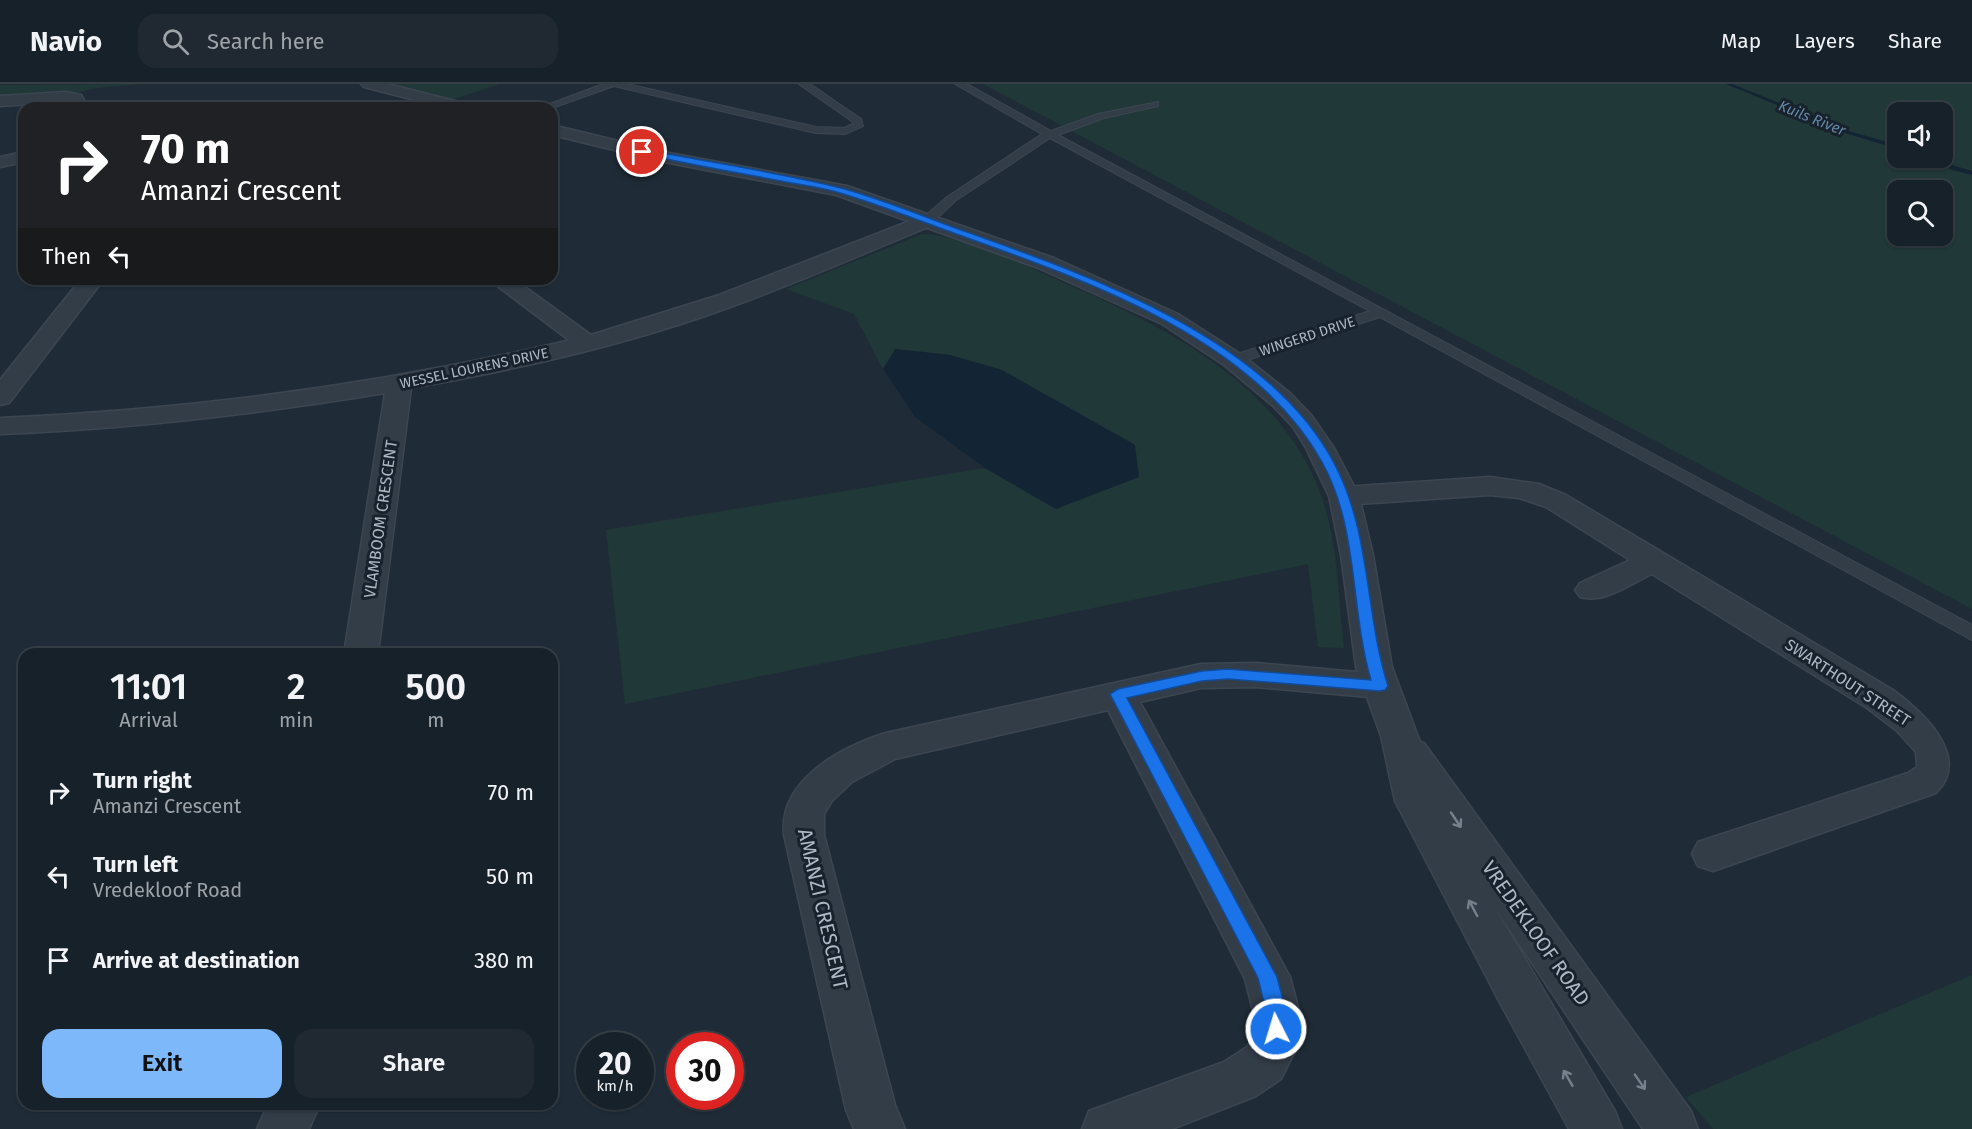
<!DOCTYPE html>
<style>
:root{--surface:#172129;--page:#202931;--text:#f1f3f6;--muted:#9ea3a8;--line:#363e46;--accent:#7db8fa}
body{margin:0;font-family:"Fira Sans",sans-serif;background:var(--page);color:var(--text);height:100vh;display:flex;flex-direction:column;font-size:22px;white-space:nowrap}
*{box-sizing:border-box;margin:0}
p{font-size:20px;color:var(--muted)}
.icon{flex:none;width:33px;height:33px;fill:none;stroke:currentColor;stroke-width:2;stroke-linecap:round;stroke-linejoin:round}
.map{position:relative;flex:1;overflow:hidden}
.sheet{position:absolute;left:18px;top:564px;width:540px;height:462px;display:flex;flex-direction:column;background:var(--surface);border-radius:18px;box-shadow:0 2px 4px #0004,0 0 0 2px var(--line)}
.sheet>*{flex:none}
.banner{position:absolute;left:18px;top:18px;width:540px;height:183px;border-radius:18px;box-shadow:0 2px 4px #0004,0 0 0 2px var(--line);background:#202124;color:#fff;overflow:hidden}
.controls{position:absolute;left:1887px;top:18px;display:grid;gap:12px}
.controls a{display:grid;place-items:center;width:66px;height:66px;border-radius:12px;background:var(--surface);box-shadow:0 2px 4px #0004,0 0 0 2px var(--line);font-size:30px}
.speed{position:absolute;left:576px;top:948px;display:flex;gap:12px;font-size:30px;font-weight:700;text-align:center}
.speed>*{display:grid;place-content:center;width:78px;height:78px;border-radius:50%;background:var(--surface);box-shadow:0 2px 4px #0004,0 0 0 2px var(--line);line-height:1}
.speed small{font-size:15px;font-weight:400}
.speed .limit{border:9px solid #d22;background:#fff;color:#111}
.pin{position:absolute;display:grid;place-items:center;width:51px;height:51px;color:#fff;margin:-26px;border:3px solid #fff;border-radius:50%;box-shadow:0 2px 6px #0007}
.me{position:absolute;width:66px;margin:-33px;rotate:355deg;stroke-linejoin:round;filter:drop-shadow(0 0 4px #0008)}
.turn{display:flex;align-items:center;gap:21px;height:126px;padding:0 24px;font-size:27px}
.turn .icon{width:78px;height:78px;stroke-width:2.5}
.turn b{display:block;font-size:42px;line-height:51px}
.then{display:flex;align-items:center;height:57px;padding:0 24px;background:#0003;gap:12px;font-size:22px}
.eta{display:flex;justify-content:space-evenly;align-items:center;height:102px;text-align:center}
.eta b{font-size:36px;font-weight:600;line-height:42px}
.action{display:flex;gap:12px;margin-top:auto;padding:12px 24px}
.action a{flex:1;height:69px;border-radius:18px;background:var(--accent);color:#111;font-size:24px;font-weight:600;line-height:69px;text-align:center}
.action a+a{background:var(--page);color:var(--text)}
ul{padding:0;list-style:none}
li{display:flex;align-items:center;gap:18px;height:84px;padding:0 24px}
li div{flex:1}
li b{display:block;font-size:22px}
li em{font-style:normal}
header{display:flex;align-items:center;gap:36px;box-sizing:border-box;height:84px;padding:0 30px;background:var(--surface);border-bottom:2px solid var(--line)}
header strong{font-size:28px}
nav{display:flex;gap:33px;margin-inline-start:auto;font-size:21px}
.search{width:420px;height:54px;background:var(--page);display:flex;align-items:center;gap:15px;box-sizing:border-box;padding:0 21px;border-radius:18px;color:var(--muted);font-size:22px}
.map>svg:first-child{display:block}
</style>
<header>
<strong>Navio</strong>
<div class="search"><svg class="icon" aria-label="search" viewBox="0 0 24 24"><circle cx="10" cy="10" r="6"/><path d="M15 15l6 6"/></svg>Search here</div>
<nav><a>Map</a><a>Layers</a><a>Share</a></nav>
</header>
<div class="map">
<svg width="1972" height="1045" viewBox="0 0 1972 1045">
<rect width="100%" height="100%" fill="#1f2c37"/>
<path fill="#213838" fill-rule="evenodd" d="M141,0L96,4L72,10L0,15V1Z
M392,0H500L454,15Z
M983,0H1972V525ZM1898,28H1942V74H1898ZM1898,106H1942V152H1898Z
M922,150C960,150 1031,184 1067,200C1164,242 1276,299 1318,403C1338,453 1338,512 1344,564L1318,563L1308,480L625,620L606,446L985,384L1056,425L1135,361L1002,286L950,271L896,265L883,285L854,230L786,205Z
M1972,891V1045H1713L1686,1013Z"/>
<path fill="#132434" d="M895,265L950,271L1002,286L1135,361L1139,393L1056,425L985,384L915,333L883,285Z"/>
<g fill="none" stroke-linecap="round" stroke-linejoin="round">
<path fill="#132434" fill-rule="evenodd" d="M1726,0H1732L1852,48L1898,61V65L1848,50Z
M1921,74H1928L1972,87V91L1953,86Z"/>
<defs>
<path id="service" d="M603,0H627L816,43L844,44L853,40V38L799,0H810L861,35L863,42L845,50L816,49L614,2L552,24H539Z
M955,0H967L1051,47L1098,30L1158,18V22L1104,34L1058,51L1972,541V556L1380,233L1238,279H1228L1226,276L1228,273L1370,227L1050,54L955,117L932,139H924V133L947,113L1042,50Z"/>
<path id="minor" d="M66,8L81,11L88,24H72L69,18H66L0,22V12Z
M24,68V78L0,83V73Z
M928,130L935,132L938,136L935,140C858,172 781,206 702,233C608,265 509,287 411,304L378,570H344L385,309C257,330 129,345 0,350V334C188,326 375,301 558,259L569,256L488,195H514L591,251L719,211Z
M81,195H104L9,319L0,321V296Z
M1490,393L1539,400L1566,411L1893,606C1923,628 1972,673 1936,709L1713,787L1698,782L1692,770L1698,758L1908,689L1917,683L1916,668L1897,647L1867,624L1652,490C1630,500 1604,520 1580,513L1575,506L1580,499L1630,476L1546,423L1519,414L1490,411L1344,421L1334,418L1329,412L1334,406L1344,403Z
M1256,579L1380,590L1393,593L1398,602L1393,611L1380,614L1256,603L1201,604L1140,618L1290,893L1300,931L1299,959L1281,995L1256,1012L1172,1045H1082L1089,1027L1224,978L1247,963L1252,955L1254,931L1245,895L1108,626L895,675L852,698L832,717L824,730V751L895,1021L905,1045H854L846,1026L784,751C778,696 841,663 886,649L1201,580Z
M268,1020H320L309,1045H257Z"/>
<path id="tertiary" d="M361,0H388L471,21L473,24H446L364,3Z
M552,41L664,68L847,102L1054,174L1178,230L1242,271L1290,309L1312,332L1334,364L1359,412L1373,471L1392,583L1420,658L1424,659L1691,1027L1698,1045H1643L1495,824L1615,1027L1622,1045H1569L1499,917L1395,717L1381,652L1356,583L1341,471L1329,412L1306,364L1293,343L1272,321L1224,281L1162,240L1038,184L836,111L664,78L552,51Z"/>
</defs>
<use href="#service" stroke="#3c4651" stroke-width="2"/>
<use href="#minor" stroke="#3c4651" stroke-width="3"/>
<use href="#tertiary" stroke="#3c4651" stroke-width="3"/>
<use href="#service" fill="#333d48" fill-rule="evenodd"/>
<use href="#minor" fill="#333d48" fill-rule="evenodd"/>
<use href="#tertiary" fill="#333d48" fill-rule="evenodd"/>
</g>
<defs><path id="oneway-shaft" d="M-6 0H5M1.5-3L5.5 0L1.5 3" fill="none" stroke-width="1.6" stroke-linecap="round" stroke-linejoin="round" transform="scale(1.5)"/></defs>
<g stroke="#76818d">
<use href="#oneway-shaft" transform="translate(1456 736) rotate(56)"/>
<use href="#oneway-shaft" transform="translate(1473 824) rotate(-118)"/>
<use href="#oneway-shaft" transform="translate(1568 994) rotate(-120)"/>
<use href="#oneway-shaft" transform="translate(1640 998) rotate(55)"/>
</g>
<path fill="#1a73e8" stroke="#114b97" stroke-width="1.5" d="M642,65C707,78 778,88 841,104C882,115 922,132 961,146C1088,191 1270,254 1335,381C1371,449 1365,530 1388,602L1385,606L1380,607L1228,595L1202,597L1127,614L1277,893L1287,931L1283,951L1276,954L1269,951L1266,945L1267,931L1258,894L1110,610L1118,605L1202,587L1228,585L1371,596C1350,525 1359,444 1322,378C1254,255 1088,197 962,152C922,138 881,121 840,109C821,103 801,101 781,97C734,88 686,80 639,69Z"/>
<g text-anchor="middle" stroke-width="6" stroke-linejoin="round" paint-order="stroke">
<g font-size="14" fill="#adb8c5" stroke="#18222c">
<text transform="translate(1307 252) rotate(-18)" y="5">WINGERD DRIVE</text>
<text transform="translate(474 284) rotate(-12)" y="5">WESSEL LOURENS DRIVE</text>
</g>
<g font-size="15" font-style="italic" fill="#6486a5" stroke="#18222c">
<text transform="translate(1812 34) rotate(22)" y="5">Kuils River</text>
</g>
<g font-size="16" fill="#adb8c5" stroke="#18222c">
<text transform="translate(380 435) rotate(-82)" y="6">VLAMBOOM CRESCENT</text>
<text transform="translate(1848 598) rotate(33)" y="6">SWARTHOUT STREET</text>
</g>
<g font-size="20" fill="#adb8c5" stroke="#18222c">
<text transform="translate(823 825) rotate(77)" y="7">AMANZI CRESCENT</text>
<text transform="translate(1536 849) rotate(55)" y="7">VREDEKLOOF ROAD</text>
</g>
</g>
</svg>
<div class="controls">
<a><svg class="icon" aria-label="sound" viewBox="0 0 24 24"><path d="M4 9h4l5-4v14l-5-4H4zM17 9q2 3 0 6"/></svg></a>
<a><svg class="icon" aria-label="search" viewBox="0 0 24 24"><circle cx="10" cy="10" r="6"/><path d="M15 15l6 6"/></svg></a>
</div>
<div class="speed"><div>20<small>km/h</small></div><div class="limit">30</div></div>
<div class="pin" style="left:642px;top:68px;background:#d93025"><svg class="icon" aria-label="arrive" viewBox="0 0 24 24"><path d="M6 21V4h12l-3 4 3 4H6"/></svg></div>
<svg class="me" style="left:1276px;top:945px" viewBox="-20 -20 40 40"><circle r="17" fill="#1a73e8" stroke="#fff" stroke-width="3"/><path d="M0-11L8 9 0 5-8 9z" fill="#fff"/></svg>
<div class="banner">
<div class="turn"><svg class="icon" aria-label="right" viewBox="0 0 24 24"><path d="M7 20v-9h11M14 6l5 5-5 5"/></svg><div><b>70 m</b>Amanzi Crescent</div></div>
<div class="then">Then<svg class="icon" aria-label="left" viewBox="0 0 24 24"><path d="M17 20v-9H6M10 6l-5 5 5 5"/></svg></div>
</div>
<section class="sheet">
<div class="eta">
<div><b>11:01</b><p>Arrival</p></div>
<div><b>2</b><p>min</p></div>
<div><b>500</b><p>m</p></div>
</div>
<ul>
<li><svg class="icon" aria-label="right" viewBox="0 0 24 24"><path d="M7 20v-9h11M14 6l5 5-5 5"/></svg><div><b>Turn right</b><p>Amanzi Crescent</p></div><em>70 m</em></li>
<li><svg class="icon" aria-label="left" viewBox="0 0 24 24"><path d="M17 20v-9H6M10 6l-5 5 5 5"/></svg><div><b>Turn left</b><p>Vredekloof Road</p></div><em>50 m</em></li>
<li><svg class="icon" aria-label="arrive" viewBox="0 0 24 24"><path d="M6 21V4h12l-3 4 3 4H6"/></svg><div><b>Arrive at destination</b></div><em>380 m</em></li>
</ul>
<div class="action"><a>Exit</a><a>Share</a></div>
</section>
</div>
